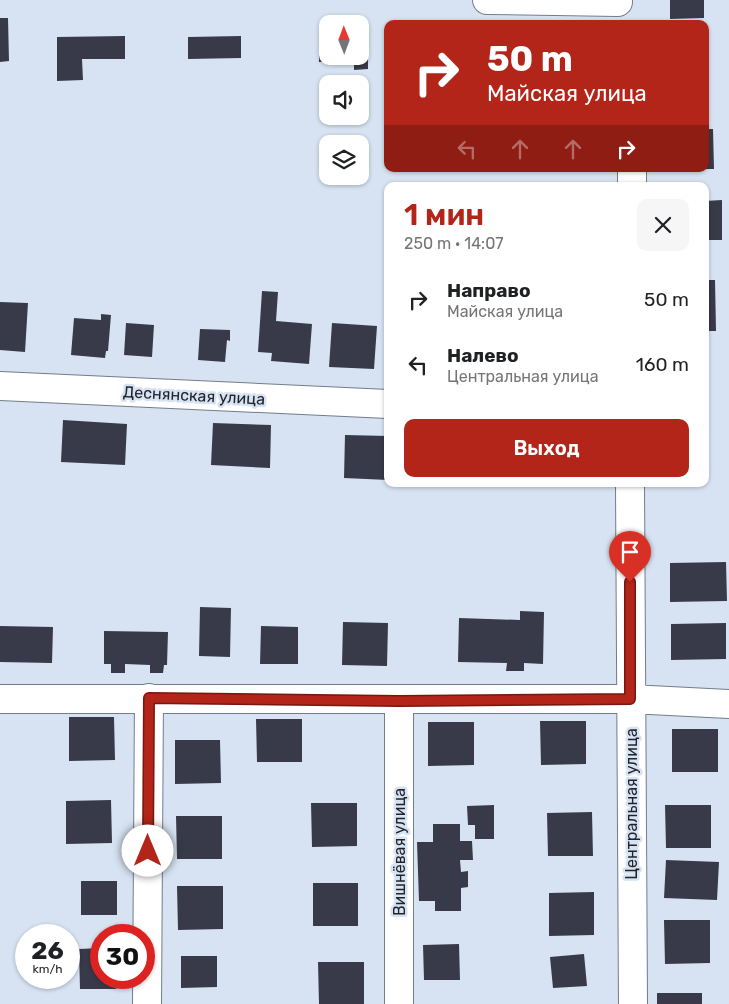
<!DOCTYPE html>
<html lang="ru">
<meta charset="utf-8">
<style>
:root{--surface:#fff;--page:#f6f6f6;--text:#202124;--muted:#757577;--accent:#b32519}
body{margin:0;font-family:Rubik,sans-serif;background:var(--page);color:var(--text);height:100vh;display:flex;flex-direction:column;font-size:19px;white-space:nowrap}
*{box-sizing:border-box;margin:0}
p{font-size:16px;color:var(--muted)}
.icon{flex:none;width:28px;height:28px;fill:none;stroke:currentColor;stroke-width:2;stroke-linecap:round;stroke-linejoin:round}
.map{position:relative;flex:1;overflow:hidden}
.details{position:absolute;left:384px;top:182px;width:325px;height:305px;display:flex;flex-direction:column;background:var(--surface);border-radius:10px;box-shadow:0 1px 4px #0004}
.details>*{flex:none}
.banner{position:absolute;left:384px;top:20px;width:325px;height:152px;border-radius:10px;box-shadow:0 1px 4px #0004;background:#b32519;color:#fff;overflow:hidden}
.needle{width:32px;rotate:359deg}
.fabs{position:absolute;left:319px;top:15px;display:grid;gap:10px}
.fabs a{display:grid;place-items:center;width:50px;height:50px;border-radius:10px;background:var(--surface);box-shadow:0 1px 4px #0004;font-size:25px}
.speed{position:absolute;left:15px;top:924px;display:flex;gap:10px;font-size:25px;font-weight:700;text-align:center}
.speed>*{display:grid;place-content:center;width:65px;height:65px;border-radius:50%;background:var(--surface);box-shadow:0 1px 4px #0004;line-height:1}
.speed small{font-size:12px;font-weight:400}
.speed .limit{border:8px solid #d22;background:#fff;color:#111}
.pin{position:absolute;display:grid;place-items:center;width:42px;height:42px;color:#fff;margin:-51px -21px;border-radius:50% 50% 50% 0;rotate:-45deg;box-shadow:0 0 5px #0007}
.pin .icon{rotate:45deg}
.me{position:absolute;width:55px;margin:-28px;rotate:0deg;stroke-linejoin:round;filter:drop-shadow(0 0 4px #0008)}
.turn{display:flex;align-items:center;gap:18px;height:105px;padding:0 20px;font-size:22px}
.turn .icon{width:65px;height:65px;stroke-width:2.5}
.turn b{display:block;font-size:35px;line-height:42px}
.lanes{display:flex;align-items:center;height:48px;padding:0 20px;background:#0003;justify-content:center;gap:25px;direction:ltr}
.lanes .off{opacity:.35}
.round{display:grid;place-items:center;flex:none;width:52px;height:52px;border-radius:10px;background:var(--page)}
.headline{display:flex;align-items:center;justify-content:space-between;height:85px;padding:0 20px}
h1{font-size:30px;font-weight:600;line-height:38px;color:var(--accent)}
.button{display:flex;gap:10px;margin-top:auto;padding:10px 20px}
.button a{flex:1;height:58px;border-radius:10px;background:var(--accent);color:#fff;font-size:20px;font-weight:600;line-height:58px;text-align:center}
ul{padding:0;list-style:none}
li{display:flex;align-items:center;gap:15px;height:65px;padding:0 20px}
li div{flex:1}
li b{display:block;font-size:19px}
li em{font-style:normal}
.map>svg:first-child{display:block}
</style>
<div class="map">
<svg width="729" height="1004" viewBox="0 0 729 1004">
<rect width="100%" height="100%" fill="#d7e3f2"/>
<path fill="#393a49" d="M670,0H704V18L670,19Z
M0,18H8L9,61L0,62Z
M360,28H368V69L354,70V62H319V29H328V56H360Z
M125,36V59H82L83,80L57,81V37Z
M241,36V58L188,59V37Z
M705,129H713L714,169H705Z
M722,200V240H705V201Z
M705,280H715L716,331H705Z
M262,291L278,292L276,321L312,324L309,364L271,361L272,353L258,352Z
M0,302L28,303L25,352L0,350Z
M101,314L111,315L108,351H106L105,358L71,355L74,318L101,320Z
M126,323L154,325L152,357L124,355Z
M332,323L377,326L374,369L329,367Z
M200,329L230,330V341L227,340L225,362L198,360Z
M63,420L127,424L125,465L61,462Z
M213,423L271,425L270,468L211,465Z
M345,435L388,436V480L344,478Z
M726,562L727,601L670,602V563Z
M200,607L231,608L230,657L199,656Z
M520,611L544,612L543,664L524,663V671H506L507,663L458,662L459,618L520,620Z
M343,622L388,623L387,666L342,665Z
M726,623V659L671,660V624Z
M0,626L53,627L52,663L0,662Z
M261,626L298,627V664H260Z
M104,631L168,632L167,665H164L163,673H150V665L125,664V673H111V664H104Z
M69,717H114L115,760L69,761Z
M256,719H302V762H257Z
M540,721H586V764L541,765Z
M428,722H474V765L428,766Z
M672,729H718V772H672Z
M175,740H220L221,783L175,784Z
M111,800L112,843L66,844V801Z
M311,803H357V846L312,847Z
M494,805V839H475V825H468L467,806Z
M665,805H711V848H666Z
M592,812L593,856H548L547,813Z
M176,816H222V859H177Z
M433,824H460V841H472L473,860H460L461,872L468,871V887L461,888V911H435V901H419L417,842H433Z
M666,860L719,862L717,900L664,898Z
M81,881H117V915H81Z
M313,883H358V926H313Z
M177,886H223V929L178,930Z
M594,892V935L549,936V893Z
M664,920H710V963L665,964Z
M459,944L460,980H424L423,945Z
M101,948V978H116V989H80L79,949Z
M584,954L587,986L553,988L550,957Z
M181,956H217V987L181,988Z
M318,962H364V1004H319Z
M657,993H702V1004H657Z"/>
<g fill="none" stroke-linecap="round" stroke-linejoin="round">
<defs>
<path id="minor" d="M487,0L618,2
M632,186V169
M0,386L388,404
M630,484L633,1004
M0,699H630L729,704
M399,701V1004
M147,1004L149,698"/>
</defs>
<use href="#minor" stroke="#727d8b" stroke-width="30"/>
<use href="#minor" stroke="#fff" stroke-width="28"/>
</g>
<g fill="none" stroke-linecap="round" stroke-linejoin="round">
<defs>
<path id="route" d="M148,851L149,698L399,701L630,699V582"/>
</defs>
<use href="#route" stroke="#741810" stroke-width="12"/>
<use href="#route" stroke="#b32519" stroke-width="9"/>
</g>
<g text-anchor="middle" stroke-width="5" stroke-linejoin="round" paint-order="stroke">
<g font-size="16" fill="#20242a" stroke="#d7e3f2">
<text transform="translate(194 395) rotate(3)" y="6">Деснянская улица</text>
<text transform="translate(631 804) rotate(-90)" y="6">Центральная улица</text>
<text transform="translate(399 852) rotate(-90)" y="6">Вишнёвая улица</text>
</g>
</g>
</svg>
<div class="fabs">
<a><svg class="needle" viewBox="-14 -14 28 28"><path d="M0-13l5 13h-10z" fill="#e53935"/><path d="M0 13l5-13h-10z" fill="#757577"/></svg></a>
<a><svg class="icon" aria-label="sound" viewBox="0 0 24 24"><path d="M4 9h4l5-4v14l-5-4H4zM17 9q2 3 0 6"/></svg></a>
<a><svg class="icon" aria-label="layers" viewBox="0 0 24 24"><path d="M12 4l9 5-9 5-9-5zM3 14l9 5 9-5"/></svg></a>
</div>
<div class="speed"><div>26<small>km/h</small></div><div class="limit">30</div></div>
<div class="pin" style="left:630px;top:582px;background:#d93025"><svg class="icon" aria-label="arrive" viewBox="0 0 24 24"><path d="M6 21V4h12l-3 4 3 4H6"/></svg></div>
<svg class="me" style="left:148px;top:851px" viewBox="-20 -20 40 40"><circle r="19" fill="#fff"/><path d="M0-13L10 11 0 6-10 11z" fill="#b32519"/></svg>
<div class="banner">
<div class="turn"><svg class="icon" aria-label="right" viewBox="0 0 24 24"><path d="M7 20v-9h11M14 6l5 5-5 5"/></svg><div><b>50 m</b>Майская улица</div></div>
<div class="lanes"><svg class="icon off" aria-label="left" viewBox="0 0 24 24"><path d="M17 20v-9H6M10 6l-5 5 5 5"/></svg><svg class="icon off" aria-label="ahead" viewBox="0 0 24 24"><path d="M12 20V5M6 11l6-6 6 6"/></svg><svg class="icon off" aria-label="ahead" viewBox="0 0 24 24"><path d="M12 20V5M6 11l6-6 6 6"/></svg><svg class="icon" aria-label="right" viewBox="0 0 24 24"><path d="M7 20v-9h11M14 6l5 5-5 5"/></svg></div>
</div>
<section class="details">
<div class="headline"><div><h1>1 мин</h1><p>250 m · 14:07</p></div><a class="round"><svg class="icon" aria-label="close" viewBox="0 0 24 24"><path d="M6 6l12 12M18 6L6 18"/></svg></a></div>
<ul>
<li><svg class="icon" aria-label="right" viewBox="0 0 24 24"><path d="M7 20v-9h11M14 6l5 5-5 5"/></svg><div><b>Направо</b><p>Майская улица</p></div><em>50 m</em></li>
<li><svg class="icon" aria-label="left" viewBox="0 0 24 24"><path d="M17 20v-9H6M10 6l-5 5 5 5"/></svg><div><b>Налево</b><p>Центральная улица</p></div><em>160 m</em></li>
</ul>
<div class="button"><a>Выход</a></div>
</section>
</div>
